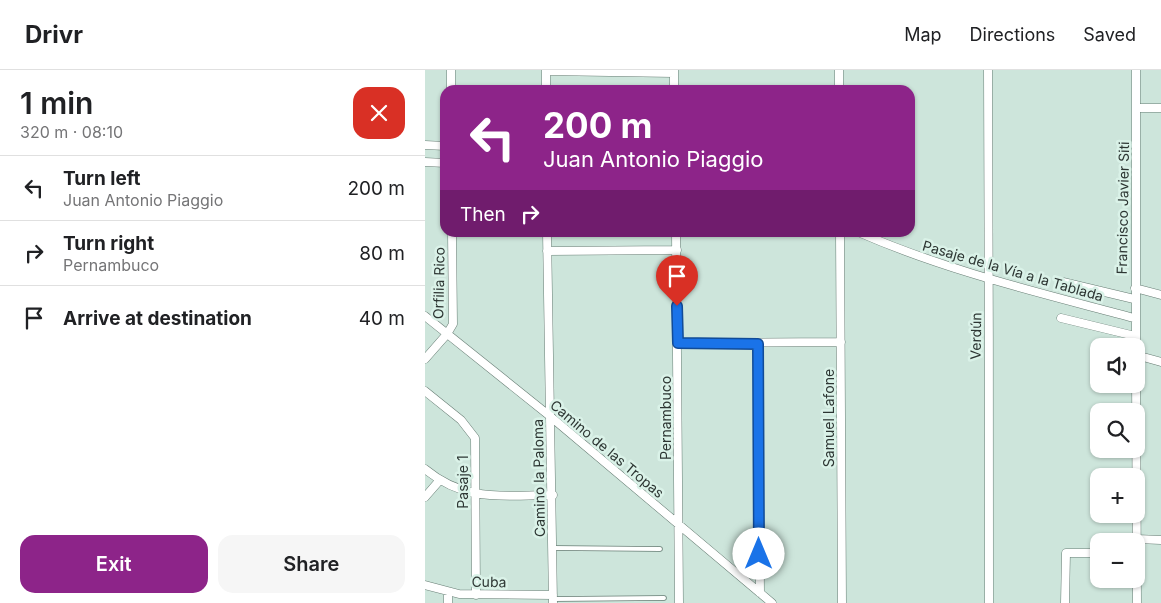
<!DOCTYPE html>
<meta charset="utf-8">
<style>
:root{--surface:#fff;--page:#f6f6f6;--text:#202124;--muted:#757577;--line:#e0e0e0;--accent:#8d2489}
body{margin:0;font-family:Inter,sans-serif;background:var(--page);color:var(--text);height:100vh;display:flex;flex-direction:column;font-size:19px;white-space:nowrap}
*{box-sizing:border-box;margin:0}
p{font-size:16px;color:var(--muted)}
.icon{flex:none;width:28px;height:28px;fill:none;stroke:currentColor;stroke-width:2;stroke-linecap:round;stroke-linejoin:round}
.map{position:relative;flex:1;overflow:hidden}
.panel{display:flex;flex-direction:column;background:var(--surface);width:425px}
.panel>*{flex:none}
.guide{position:absolute;left:15px;top:15px;width:475px;height:152px;border-radius:15px;box-shadow:0 1px 4px #0004;background:#8d2489;color:#fff;overflow:hidden}
.controls{position:absolute;left:665px;top:268px;display:grid;gap:10px}
.controls a{display:grid;place-items:center;width:55px;height:55px;border-radius:10px;background:var(--surface);box-shadow:0 1px 4px #0004;font-size:25px}
.pin{position:absolute;display:grid;place-items:center;width:42px;height:42px;color:#fff;margin:-51px -21px;border-radius:50% 50% 50% 0;rotate:-45deg;box-shadow:0 0 5px #0007}
.pin .icon{rotate:45deg}
.me{position:absolute;width:55px;margin:-28px;rotate:0deg;stroke-linejoin:round;filter:drop-shadow(0 0 4px #0008)}
.turn{display:flex;align-items:center;gap:18px;height:105px;padding:0 20px;font-size:22px}
.turn .icon{width:65px;height:65px;stroke-width:2.5}
.turn b{display:block;font-size:35px;line-height:42px}
.then{display:flex;align-items:center;height:48px;padding:0 20px;background:#0003;gap:10px;font-size:19px}
.round{display:grid;place-items:center;flex:none;width:52px;height:52px;border-radius:15px;background:var(--page)}
.head{display:flex;align-items:center;justify-content:space-between;height:85px;padding:0 20px}
h1{font-size:30px;font-weight:600;line-height:38px}
.button{display:flex;gap:10px;margin-top:auto;padding:10px 20px}
.button a{flex:1;height:58px;border-radius:15px;background:var(--accent);color:#fff;font-size:20px;font-weight:600;line-height:58px;text-align:center}
.button a+a{background:var(--page);color:var(--text)}
ul{padding:0;list-style:none}
li{display:flex;align-items:center;gap:15px;height:65px;padding:0 20px;border-top:1px solid var(--line)}
li div{flex:1}
li b{display:block;font-size:19px}
li em{font-style:normal}
header{display:flex;align-items:center;gap:30px;box-sizing:border-box;height:70px;padding:0 25px;background:var(--surface);border-bottom:1px solid var(--line)}
header strong{font-size:24px}
nav{display:flex;gap:28px;margin-inline-start:auto;font-size:18px}
main{display:flex;flex:1;min-height:0}
.map>svg:first-child{display:block}
</style>
<header>
<strong>Drivr</strong>
<nav><a>Map</a><a>Directions</a><a>Saved</a></nav>
</header>
<main>
<section class="panel">
<div class="head"><div><h1>1 min</h1><p>320 m · 08:10</p></div><a class="round" style="background:#d93025;color:#fff"><svg class="icon" aria-label="close" viewBox="0 0 24 24"><path d="M6 6l12 12M18 6L6 18"/></svg></a></div>
<ul>
<li><svg class="icon" aria-label="left" viewBox="0 0 24 24"><path d="M17 20v-9H6M10 6l-5 5 5 5"/></svg><div><b>Turn left</b><p>Juan Antonio Piaggio</p></div><em>200 m</em></li>
<li><svg class="icon" aria-label="right" viewBox="0 0 24 24"><path d="M7 20v-9h11M14 6l5 5-5 5"/></svg><div><b>Turn right</b><p>Pernambuco</p></div><em>80 m</em></li>
<li><svg class="icon" aria-label="arrive" viewBox="0 0 24 24"><path d="M6 21V4h12l-3 4 3 4H6"/></svg><div><b>Arrive at destination</b></div><em>40 m</em></li>
</ul>
<div class="button"><a>Exit</a><a>Share</a></div>
</section>
<div class="map">
<svg width="736" height="533" viewBox="0 0 736 533">
<rect width="100%" height="100%" fill="#cde5db"/>
<g fill="none" stroke-linecap="round" stroke-linejoin="round">
<defs>
<path id="lane" d="M128,478L235,479
M129,529L239,528"/>
<path id="street" d="M26,0V20
M121,0V20
M249,0V20
M414,0V20
M563,0C565,178 563,355 564,533
M121,1L249,3
M713,38H736
M0,75L20,76
M0,92L20,93
M122,162L128,533
M251,162L254,533
M415,162L417,533
M433,162C522,201 616,223 709,248
M122,181L252,180
M638,212L709,229
M710,218L736,225
M0,246L126,347L347,533
M636,248L710,266
M253,273L416,272
M333,274L335,523
M711,276V0
M711,285L736,292
M0,289L22,264L28,254L27,162
M711,299L712,533
M0,321L36,350L50,368L51,525
M0,399C41,433 78,425 128,425
M0,427L14,411
M712,469L736,470
M0,515L34,524L128,525
M23,533V522
M640,533L641,483H674"/>
</defs>
<use href="#lane" stroke="#677d74" stroke-width="5.5"/>
<use href="#street" stroke="#677d74" stroke-width="9"/>
<use href="#lane" stroke="#fff" stroke-width="4"/>
<use href="#street" stroke="#fff" stroke-width="8"/>
</g>
<g fill="none" stroke-linecap="round" stroke-linejoin="round">
<defs>
<path id="route" d="M252,236L253,273L333,274L334,484"/>
</defs>
<use href="#route" stroke="#114b97" stroke-width="12"/>
<use href="#route" stroke="#1a73e8" stroke-width="9"/>
</g>
<g text-anchor="middle" stroke-width="5" stroke-linejoin="round" paint-order="stroke">
<g font-size="14" fill="#2d3633" stroke="#daf2e8">
<text transform="translate(698 138) rotate(-89)" y="5">Francisco Javier Siti</text>
<text transform="translate(588 201) rotate(16)" y="5">Pasaje de la Vía a la Tablada</text>
<text transform="translate(14 213) rotate(-89)" y="5">Orfilia Rico</text>
<text transform="translate(551 266) rotate(-89)" y="5">Verdún</text>
<text transform="translate(241 348) rotate(-90)" y="5">Pernambuco</text>
<text transform="translate(404 348) rotate(-90)" y="5">Samuel Lafone</text>
<text transform="translate(182 379) rotate(40)" y="5">Camino de las Tropas</text>
<text transform="translate(114 408) rotate(-91)" y="5">Camino la Paloma</text>
<text transform="translate(38 412) rotate(-90)" y="5">Pasaje 1</text>
<text transform="translate(64 512) rotate(1)" y="5">Cuba</text>
</g>
</g>
</svg>
<div class="controls">
<a><svg class="icon" aria-label="sound" viewBox="0 0 24 24"><path d="M4 9h4l5-4v14l-5-4H4zM17 9q2 3 0 6"/></svg></a>
<a><svg class="icon" aria-label="search" viewBox="0 0 24 24"><circle cx="10" cy="10" r="6"/><path d="M15 15l6 6"/></svg></a>
<a>+</a>
<a>−</a>
</div>
<div class="pin" style="left:252px;top:236px;background:#d93025"><svg class="icon" aria-label="arrive" viewBox="0 0 24 24"><path d="M6 21V4h12l-3 4 3 4H6"/></svg></div>
<svg class="me" style="left:334px;top:484px" viewBox="-20 -20 40 40"><circle r="19" fill="#fff"/><path d="M0-13L10 11 0 6-10 11z" fill="#1a73e8"/></svg>
<div class="guide">
<div class="turn"><svg class="icon" aria-label="left" viewBox="0 0 24 24"><path d="M17 20v-9H6M10 6l-5 5 5 5"/></svg><div><b>200 m</b>Juan Antonio Piaggio</div></div>
<div class="then">Then<svg class="icon" aria-label="right" viewBox="0 0 24 24"><path d="M7 20v-9h11M14 6l5 5-5 5"/></svg></div>
</div>
</div>
</main>
